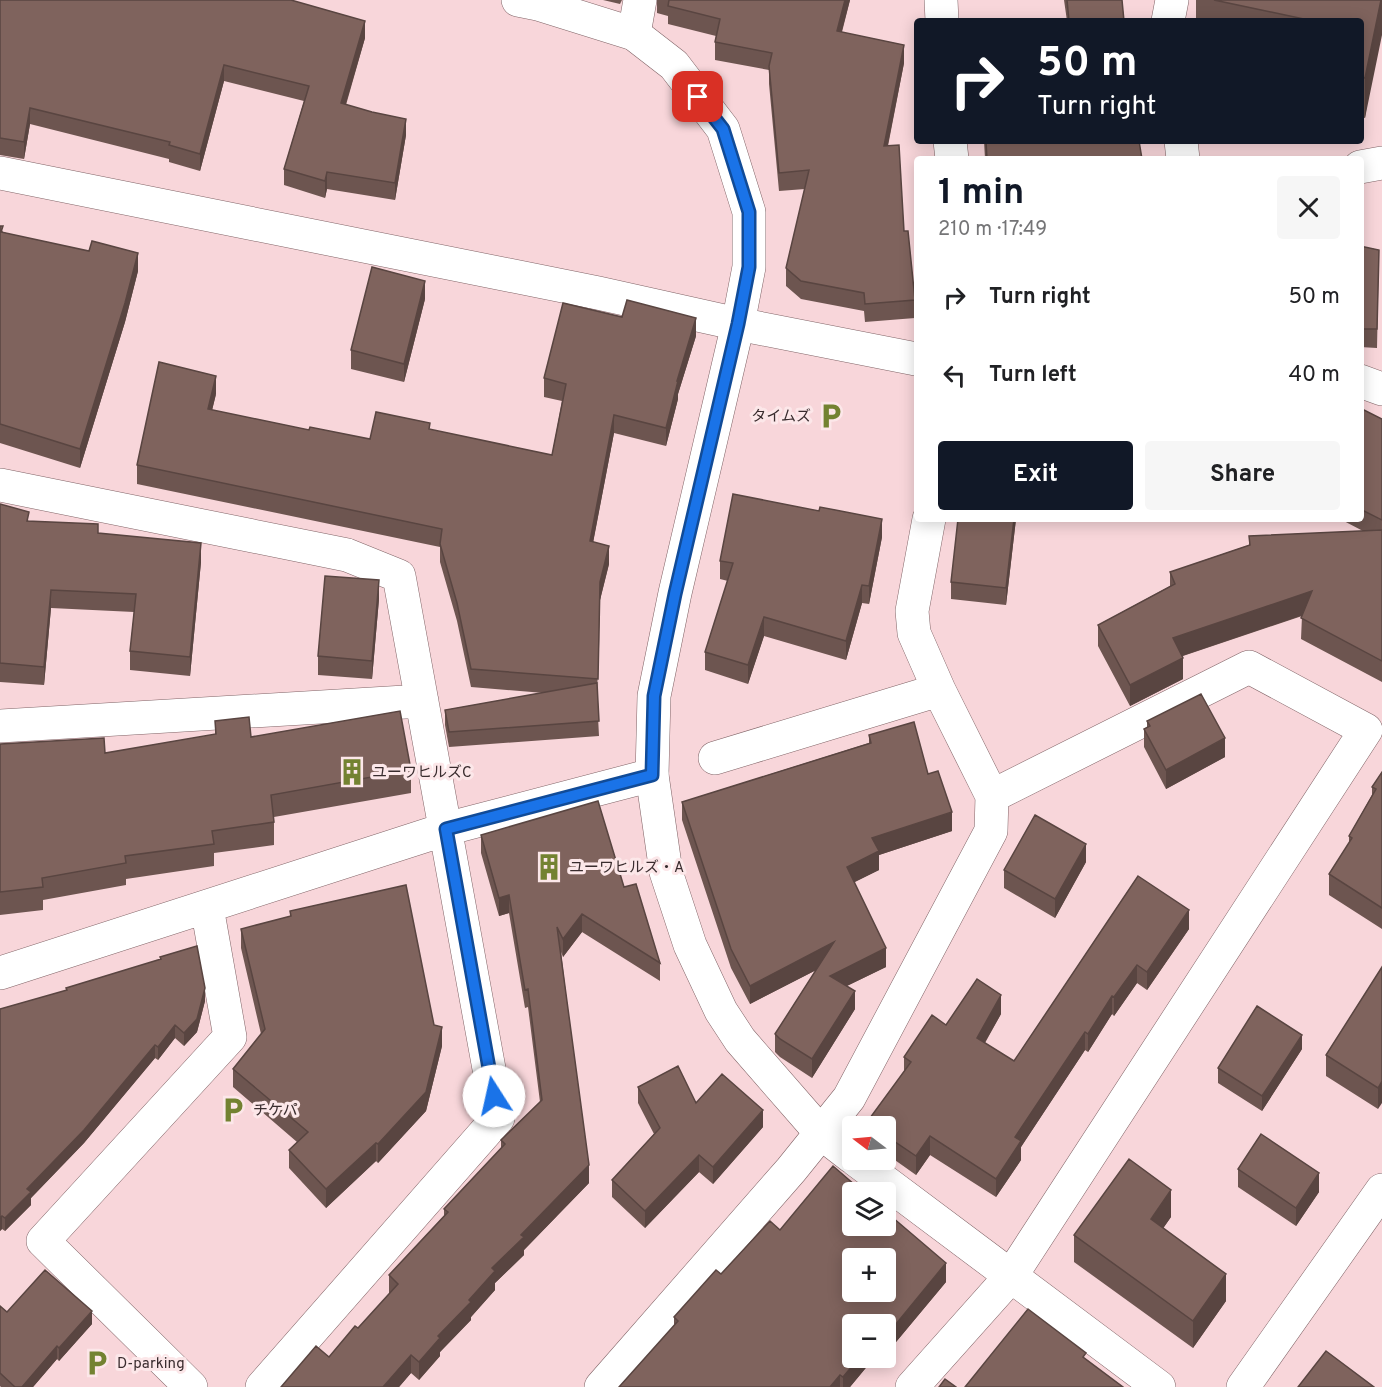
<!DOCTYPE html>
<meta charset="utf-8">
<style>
:root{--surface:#fff;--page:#f6f6f6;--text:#202124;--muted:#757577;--accent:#111827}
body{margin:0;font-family:Overpass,"Noto Sans JP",sans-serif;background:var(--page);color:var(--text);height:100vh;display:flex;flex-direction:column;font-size:22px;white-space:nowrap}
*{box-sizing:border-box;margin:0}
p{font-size:20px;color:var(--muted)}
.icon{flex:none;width:33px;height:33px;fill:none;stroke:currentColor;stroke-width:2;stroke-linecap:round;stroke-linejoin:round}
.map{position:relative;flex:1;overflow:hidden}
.side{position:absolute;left:914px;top:156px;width:450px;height:366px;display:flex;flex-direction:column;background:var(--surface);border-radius:6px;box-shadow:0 3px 15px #0003}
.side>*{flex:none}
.top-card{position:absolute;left:914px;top:18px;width:450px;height:126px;border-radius:6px;box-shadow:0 3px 15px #0003;background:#111827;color:#fff;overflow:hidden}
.needle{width:39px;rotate:286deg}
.tools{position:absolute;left:842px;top:1116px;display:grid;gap:12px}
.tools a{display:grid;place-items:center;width:54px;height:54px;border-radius:6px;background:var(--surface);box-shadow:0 3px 15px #0003;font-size:30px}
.pin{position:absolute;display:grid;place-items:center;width:51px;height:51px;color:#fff;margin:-26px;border-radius:12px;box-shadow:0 3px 9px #0006}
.me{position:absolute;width:66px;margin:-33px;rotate:350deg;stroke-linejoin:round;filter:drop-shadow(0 0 4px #0008)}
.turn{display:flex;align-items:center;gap:21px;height:126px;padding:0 24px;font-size:27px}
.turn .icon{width:78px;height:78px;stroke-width:2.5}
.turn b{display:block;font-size:42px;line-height:51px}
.round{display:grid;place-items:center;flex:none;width:63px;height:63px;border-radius:6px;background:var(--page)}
.headline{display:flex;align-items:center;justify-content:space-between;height:102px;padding:0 24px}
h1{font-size:36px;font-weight:700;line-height:45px;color:var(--accent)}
.cta{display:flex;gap:12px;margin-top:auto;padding:12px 24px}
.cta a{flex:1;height:69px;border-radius:6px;background:var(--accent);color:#fff;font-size:24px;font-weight:700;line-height:69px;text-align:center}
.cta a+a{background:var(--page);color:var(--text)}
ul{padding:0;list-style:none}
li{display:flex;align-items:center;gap:18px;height:78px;padding:0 24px}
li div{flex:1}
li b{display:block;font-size:22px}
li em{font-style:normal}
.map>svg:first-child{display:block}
</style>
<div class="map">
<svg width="1382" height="1387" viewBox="0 0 1382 1387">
<rect width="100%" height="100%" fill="#f8d6da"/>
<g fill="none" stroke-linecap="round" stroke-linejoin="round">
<defs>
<path id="street" d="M941,0L942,21
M1168,21L1172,0
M634,34L640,0
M950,141L952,159
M1181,141L1183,159
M1360,167L1382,163
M0,173L598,293L738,324L916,359
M1360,381L1382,389
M0,485L347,555L399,576L498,1118L262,1387
M0,726L422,701
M715,758L939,690
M0,973L446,829L652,775
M191,1387L43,1241L230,1037L207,907
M601,1387L791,1170L849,1098L991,831L992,796L939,690L914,633L912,611L929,519
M912,1387L1011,1276L1366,730L1249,667L992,796"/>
<path id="secondary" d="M518,0L538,4L634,34L674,65L723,129L749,212V267L738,324L675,593L654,696L652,775L666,872L690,945L721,1011L740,1040L821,1133L852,1157
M856,1160L1159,1387
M1243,1387L1382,1190"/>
</defs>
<use href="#street" stroke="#816467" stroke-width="34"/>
<use href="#secondary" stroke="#816467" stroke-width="34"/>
<use href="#street" stroke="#fff" stroke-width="33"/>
<use href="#secondary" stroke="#fff" stroke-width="33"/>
</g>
<path fill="#6d5550" d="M0,0L365,38L346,105L406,135L395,200L327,189L325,198L284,185V169L304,101L224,81L200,171L169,162V159L30,124L24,159L0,155Z
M603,0H622L620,4Z
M657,0H850L842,32L904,63L888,146L904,231L915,300V318L865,322L864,311L801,299L786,286V268L805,189L779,191L769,84V70L715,60V42L716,36L668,24V16L657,13Z
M1064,0H1122L1124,21H1067Z
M1196,0H1382L1365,118L1360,117V21H1196Z
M984,141H1139L1142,159H985Z
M0,226L3,232L138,271L125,322L80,468L0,443Z
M1360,246L1379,250L1377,348L1360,347Z
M425,299L404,382L351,369V350Z
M696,336L678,394V399L666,446L614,433L593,542L609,564L600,600L597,697L599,736L449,747L445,725V710L544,693L471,687L457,621L440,562V547L137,484V465L216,394L212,410L309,430L370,439L430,430L552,455L562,401L544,397V378Z
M1360,408L1382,419V682L1301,639L1302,616L1183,656V679L1130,706L1098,646V625L1170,586V572L1249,545V536L1363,531L1340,519H1360Z
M0,504L29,521L98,533L201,562L190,676L130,670V651L134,612L51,608L44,685L0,682Z
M1016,519L1006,605L951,599V582Z
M882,537L869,604L862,603L846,660L764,636L748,684L705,670V652L728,581L720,579V561Z
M379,599L372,679L318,675V656Z
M215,721L251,737L411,770V793L274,817V845L214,853V866L126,879V885L43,900V910L0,915V744L105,753L215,735Z
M1147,721L1225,757L1166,789L1144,747V729L1147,727Z
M869,735L928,774L952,831L879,855V870L854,882L886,967L847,986L855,1009L812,1078L780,1057L775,1052V1034L816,970L750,1004L731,968L682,820V802L869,743Z
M1382,772V929L1329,895V874L1349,844V836L1372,795V787Z
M481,835L624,887L660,963V981L582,932L563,957L561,952L589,1183L524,1250V1255L495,1283V1290L471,1317V1320L440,1352V1356L419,1380L411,1373L399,1387H281L329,1357L358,1328L389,1294V1275L444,1216V1209L501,1149V1140L540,1102L528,1007L525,1008L509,913L499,916L481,853Z
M1086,862L1055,918L1004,888V870Z
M1138,876L1189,929L1147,990L1137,983L1114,1016L1112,1014L1088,1052L1085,1050L1021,1147V1160L996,1197L930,1155L916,1175L885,1153V1126H867V1122L904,1072V1057L946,1025L1001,1014L985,1043L1014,1061Z
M290,911L434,1025L442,1046L426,1111L378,1163L376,1161L326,1208L289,1168V1150L297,1142L233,1087V1069L261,1034L241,948V929L290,917Z
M160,957L205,1001L197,1032L184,1046L175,1038L158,1060L155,1058L84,1143L31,1198V1205L5,1231L2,1229L0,1231V1009L66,991V988L160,960Z
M1382,967L1378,1109L1326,1076V1055Z
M1302,1049L1262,1111L1218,1083V1068Z
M638,1087L696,1103L763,1127L713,1184L699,1172L645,1228L612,1197V1180L654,1134L638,1103Z
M1238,1169L1319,1192L1296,1226L1238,1187Z
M1171,1217L1163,1228L1226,1301L1193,1348L1074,1262V1235Z
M780,1230L946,1282L896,1342L890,1338L885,1344V1324L852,1358H874L850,1387H619L674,1327V1317L721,1274Z
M0,1306L7,1312L92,1324L59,1361L57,1359L33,1387H1L0,1386Z"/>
<path fill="#594541" d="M845,0H850L837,49V31Z
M1381,0H1382V35L1365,118V78Z
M365,21V38L341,120V103Z
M904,45V63L884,164V146Z
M224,65V81L200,171V154Z
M30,108V124L24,159V142Z
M406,119V135L395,200V183Z
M327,172V189L325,198V181Z
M138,253V271L125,322L80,468V449Z
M425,281V299L404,382V364Z
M696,318V336L678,394V399L666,446V428L677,381Z
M216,376V394L208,427V409Z
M614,415V433L590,559V541Z
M882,519V537L869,604V586Z
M1014,519H1016L1006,605V588Z
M201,543V562L190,676V657Z
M609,546V564L600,600L598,697L600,582Z
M379,580V599L372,679V661Z
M862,585V603L846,660V641Z
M51,590V608L44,685V667Z
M1312,591V612L1173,659V638Z
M764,617V636L748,684V665Z
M1183,658V679L1130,706V685Z
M1225,738V757L1166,789V770Z
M952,812V831L879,855V870L847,886V867L872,838Z
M1086,844V862L1055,918V899Z
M509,895V913L499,916V898Z
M1189,910V929L1147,990V972Z
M582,914V932L563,957V939Z
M834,942V961L750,1004V986Z
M886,948V967L830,994V976Z
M1137,965V983L1114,1016V997Z
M205,988V1001L197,1032L184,1046V1033Z
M855,991V1009L812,1078V1059Z
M1001,995V1014L977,1056V1038Z
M1112,996V1014L1088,1052V1034Z
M175,1025V1038L158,1060V1047Z
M442,1027V1046L426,1111L378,1163V1144Z
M1085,1032V1050L1021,1147V1160L996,1197V1179L1015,1137Z
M1302,1035V1049L1262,1111V1096Z
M155,1045V1058L84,1143L31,1198V1205L5,1231V1218L27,1189Z
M1382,1081V1103L1378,1109V1088Z
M763,1110V1127L713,1184V1167Z
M930,1136V1155L916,1175V1156Z
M376,1143V1161L326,1208V1189Z
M699,1155V1172L645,1228V1211Z
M589,1165V1183L524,1250V1255L495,1283V1290L471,1317V1320L440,1352V1356L419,1380V1362L438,1336L469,1300L492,1268L521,1235Z
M1319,1173V1192L1296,1226V1208Z
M1171,1190V1217L1151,1246V1219Z
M2,1216V1229L0,1231V1218Z
M946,1263V1282L896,1342V1324Z
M1226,1274V1301L1193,1348V1321Z
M92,1311V1324L59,1361V1348Z
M890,1319V1338L885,1344V1326Z
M57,1346V1359L33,1387H22Z
M411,1355V1373L399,1387H383Z
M859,1358H874L850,1387H843V1377Z
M840,1375V1387H830Z"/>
<path fill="#7f635d" stroke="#594541" stroke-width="1.5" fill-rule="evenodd" d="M0,0H291L365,21L341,103L372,112L406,119L395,183L327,172L325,181L284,169L309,86L224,65L200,154L169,145L170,142L30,108L24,142L0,138Z
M669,0H845L837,31L904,45L884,146L899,145L904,231H908L915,300L865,304L864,293L801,281L786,268L809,170L779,173L769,66L772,53L715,42L720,19L668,6Z
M1067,0H1122L1124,21H1069Z
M1214,0H1381L1365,78L1360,77V21H1309V20Z
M986,141H1139L1142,159H987Z
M0,226H3L1,232L89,251L92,241L138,253L125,303L80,449L0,424Z
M1360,246L1379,250L1377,329H1360Z
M372,267L425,281L404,364L351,350Z
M627,300L696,318L677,381H678L666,428L614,415L590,541L609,546L600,582L598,679L471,669L457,603L440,544L442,529L137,465L159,362L216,376L208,409L309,430L310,427L370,439L376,412L430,423L429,429L552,455L566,384L544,378L563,303L622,317Z
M1360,408L1382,419V520L1360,509Z
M733,494L819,511L820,507L882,519L869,586L862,585L846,641L764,617L748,665L705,652L733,563L720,561Z
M0,504L29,512L27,521L98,524V533L201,543L190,657L130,651L136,594L51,590L44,667L0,663Z
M958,519H1014L1006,588L951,582Z
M1382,530V661L1301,618L1312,591L1173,638L1183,658L1130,685L1098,625L1175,584L1170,572L1250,545L1249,536Z
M325,576L379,580L372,661L318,656Z
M597,683L599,721L449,732L445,710Z
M1201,694L1225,738L1166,770L1144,729L1150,726L1147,721Z
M400,711L411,770L271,795L274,822L212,831L214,844L125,856L126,863L42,878L43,887L0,892V744L104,738L105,753L216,734L215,721L249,717L251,737Z
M914,722L928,774L938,771L952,812L872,838L879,851L847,867L886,948L830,976L855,991L812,1059L780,1039L775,1034L834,942L750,986L731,949L682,802L871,743L869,735Z
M1382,772V908L1329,874L1352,838L1349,836L1376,789L1372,787Z
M598,801L624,887L636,884L660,963L582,914L563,939L557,927L589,1165L521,1235L524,1237L492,1268L495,1271L469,1300L471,1302L438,1336L440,1338L419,1362L411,1355L383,1387H281L316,1346L329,1357L355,1326L358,1328L398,1284L389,1275L448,1212L444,1209L505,1144L501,1140L542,1100L528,989L525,990L509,895L499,898L481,835Z
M1035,815L1086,844L1055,899L1004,870Z
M1138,876L1189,910L1147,972L1137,965L1114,997L1112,996L1088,1034L1085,1032L1015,1137L1021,1141L996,1179L930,1136L916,1156L885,1135V1126H873L867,1122L911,1062L904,1057L932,1015L946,1025L977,979L1001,995L977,1038L1014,1061Z
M406,885L434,1025L442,1027L426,1092L378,1144L376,1143L326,1189L289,1150L308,1132L233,1069L265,1029L241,929L291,916L290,911Z
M197,946L205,988L197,1019L184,1033L175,1025L158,1047L155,1045L84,1130L27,1189L31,1192L5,1218L2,1216L0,1218V1009L67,990L66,988L161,959L160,957Z
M1382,967V1081L1378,1088L1326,1055Z
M1257,1006L1302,1035L1262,1096L1218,1068Z
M678,1066L696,1103L722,1074L763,1110L713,1167L699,1155L645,1211L612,1180L660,1128L638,1087Z
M1261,1134L1319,1173L1296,1208L1238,1169Z
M1129,1159L1171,1190L1151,1219L1226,1274L1193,1321L1074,1235Z
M833,1166L863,1192H852V1226H885V1211L946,1263L896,1324L890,1319L885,1326V1324H852V1358H859L843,1377L840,1375L830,1387H619L678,1321L674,1317L716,1270L721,1274L770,1221L780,1230ZM852,1258H885V1292H852Z
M45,1270L92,1311L59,1348L57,1346L22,1387H15L0,1373V1306L7,1312Z
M1028,1309L1086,1353L1083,1357L1123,1387H965Z
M1326,1351L1374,1387H1298Z
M945,1379L956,1387H939Z"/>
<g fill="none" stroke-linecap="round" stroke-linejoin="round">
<defs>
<path id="route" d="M494,1096L446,829L652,775L654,696L675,594L738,324L749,267V212L723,129L698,97"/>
</defs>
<use href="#route" stroke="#114b97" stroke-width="15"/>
<use href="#route" stroke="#1a73e8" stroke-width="10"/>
</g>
<defs>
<symbol id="parking-bare" viewBox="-9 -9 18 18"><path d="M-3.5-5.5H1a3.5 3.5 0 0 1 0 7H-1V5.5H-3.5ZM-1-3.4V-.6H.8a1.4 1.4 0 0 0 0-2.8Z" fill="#738231" stroke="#fce7e9" stroke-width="2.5" paint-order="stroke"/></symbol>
<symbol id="building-bare" viewBox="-9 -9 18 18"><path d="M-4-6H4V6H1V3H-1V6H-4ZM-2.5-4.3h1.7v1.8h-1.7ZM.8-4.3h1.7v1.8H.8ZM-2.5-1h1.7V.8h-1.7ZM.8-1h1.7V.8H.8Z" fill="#738231" stroke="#fce7e9" stroke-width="2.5" paint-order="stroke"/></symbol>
</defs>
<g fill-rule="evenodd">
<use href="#parking-bare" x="812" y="397" width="38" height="38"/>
<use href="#building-bare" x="333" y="753" width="38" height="38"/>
<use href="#building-bare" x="530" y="848" width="38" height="38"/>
<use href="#parking-bare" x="214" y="1091" width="38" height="38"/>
<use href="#parking-bare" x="78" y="1344" width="38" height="38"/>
</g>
<g text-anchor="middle" stroke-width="6" stroke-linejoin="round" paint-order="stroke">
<g font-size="15" fill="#392c2e" stroke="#fce7e9" text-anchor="start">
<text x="811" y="421" text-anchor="end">タイムズ</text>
<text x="372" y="777">ユーワヒルズC</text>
<text x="569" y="872">ユーワヒルズ・A</text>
<text x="253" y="1115">チケパ</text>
<text x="117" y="1368">D-parking</text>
</g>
</g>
</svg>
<div class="tools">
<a><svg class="needle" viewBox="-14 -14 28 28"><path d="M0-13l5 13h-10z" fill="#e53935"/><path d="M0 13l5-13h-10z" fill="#757577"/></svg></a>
<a><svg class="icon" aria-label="layers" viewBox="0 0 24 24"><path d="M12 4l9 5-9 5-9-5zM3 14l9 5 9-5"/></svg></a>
<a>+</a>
<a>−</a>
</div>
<div class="pin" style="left:698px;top:97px;background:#d93025"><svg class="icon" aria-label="arrive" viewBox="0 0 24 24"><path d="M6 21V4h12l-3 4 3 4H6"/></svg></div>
<svg class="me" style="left:494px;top:1096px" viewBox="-20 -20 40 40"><circle r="19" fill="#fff"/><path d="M0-13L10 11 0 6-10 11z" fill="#1a73e8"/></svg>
<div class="top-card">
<div class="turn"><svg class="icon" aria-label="right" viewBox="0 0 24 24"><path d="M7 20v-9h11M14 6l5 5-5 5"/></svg><div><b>50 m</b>Turn right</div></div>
</div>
<section class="side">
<div class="headline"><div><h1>1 min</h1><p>210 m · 17:49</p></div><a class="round"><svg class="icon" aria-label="close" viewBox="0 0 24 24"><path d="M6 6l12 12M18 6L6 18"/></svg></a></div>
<ul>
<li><svg class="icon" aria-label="right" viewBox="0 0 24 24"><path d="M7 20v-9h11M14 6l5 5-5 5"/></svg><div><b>Turn right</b></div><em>50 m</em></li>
<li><svg class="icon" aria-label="left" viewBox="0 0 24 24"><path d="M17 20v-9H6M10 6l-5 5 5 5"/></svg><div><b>Turn left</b></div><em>40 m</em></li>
</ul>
<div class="cta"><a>Exit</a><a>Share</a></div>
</section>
</div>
